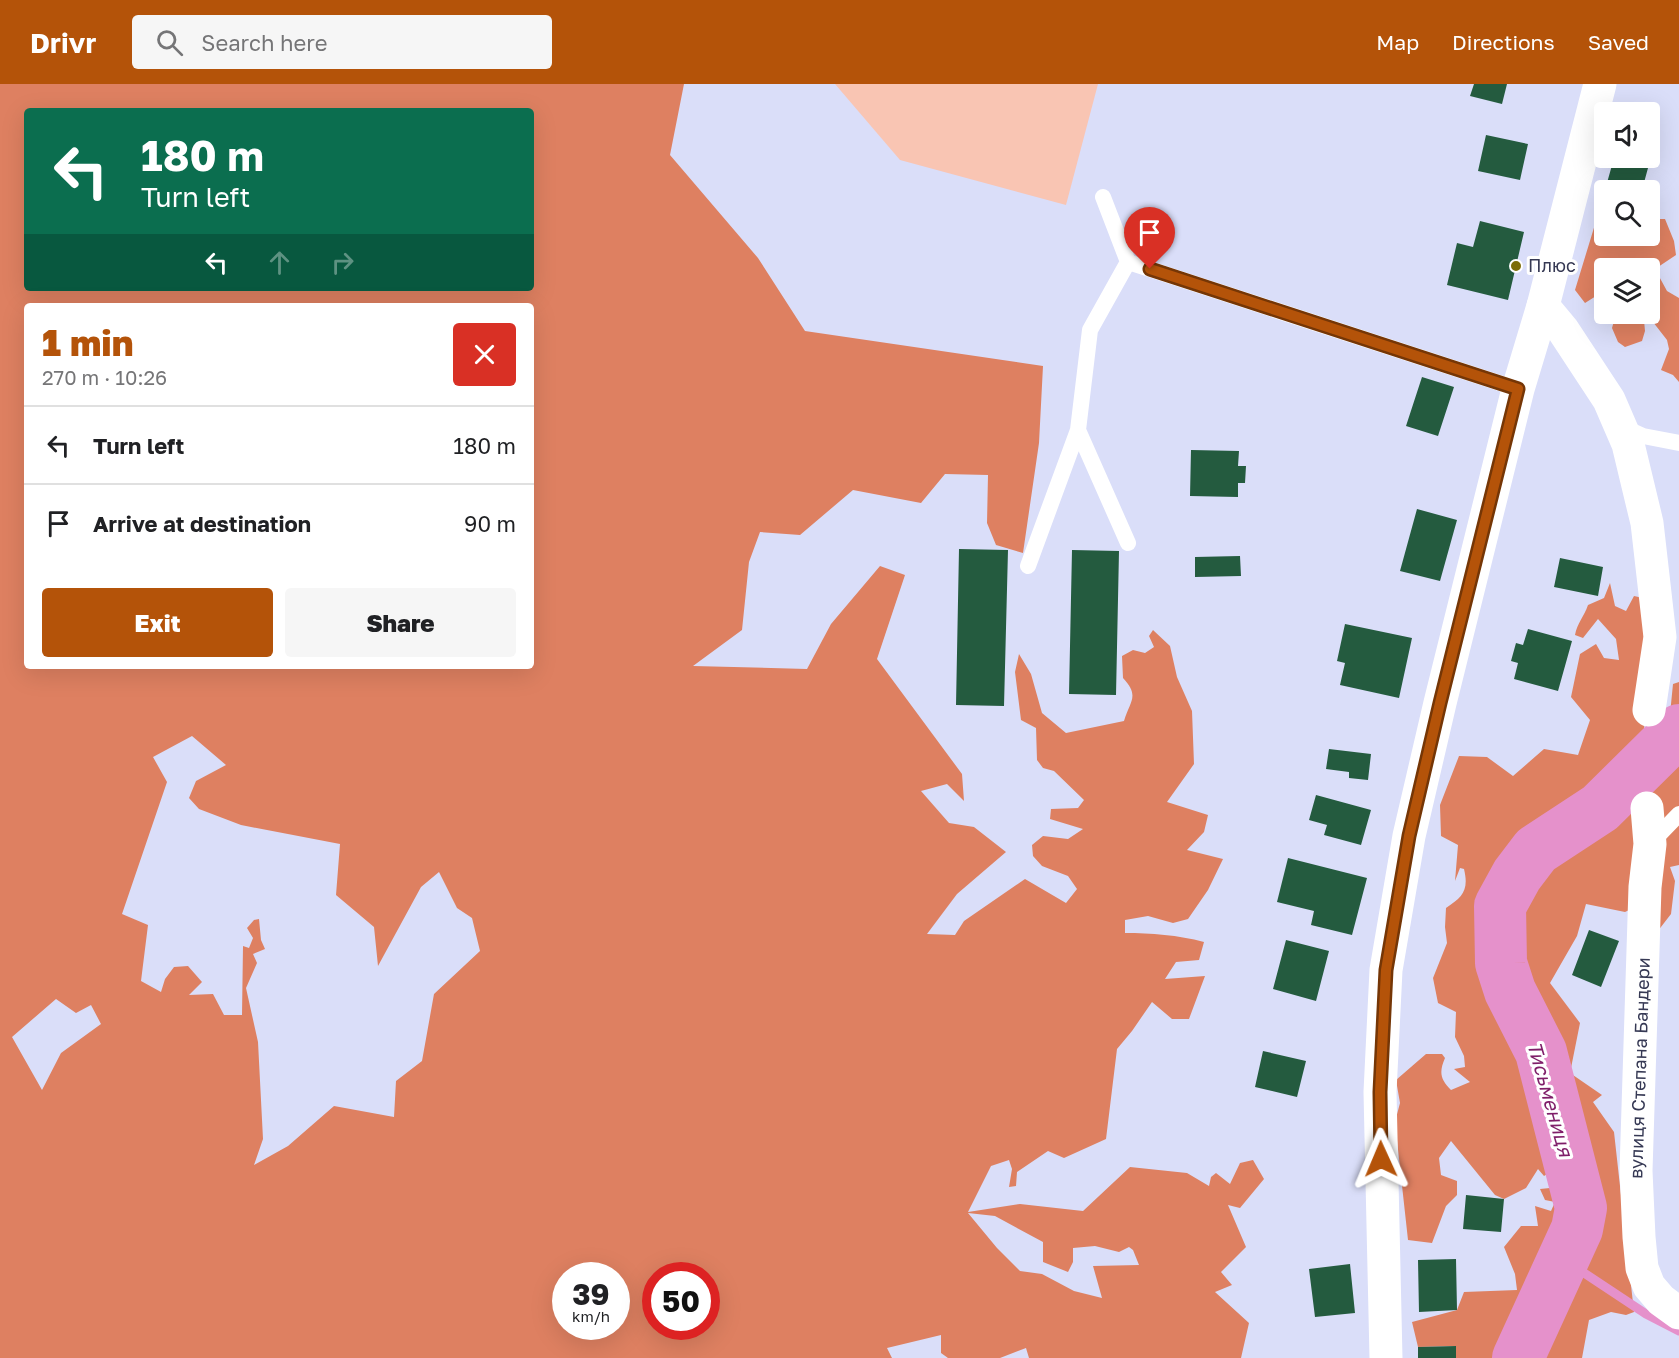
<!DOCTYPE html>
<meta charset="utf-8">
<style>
:root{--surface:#fff;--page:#f6f6f6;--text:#202124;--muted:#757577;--line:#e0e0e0;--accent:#b45309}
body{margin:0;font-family:"Golos Text",sans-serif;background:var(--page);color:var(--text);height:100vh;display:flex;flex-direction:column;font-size:22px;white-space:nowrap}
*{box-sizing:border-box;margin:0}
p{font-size:20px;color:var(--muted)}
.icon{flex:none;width:33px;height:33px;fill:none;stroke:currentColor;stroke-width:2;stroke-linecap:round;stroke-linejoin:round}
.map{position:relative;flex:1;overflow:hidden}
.details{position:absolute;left:24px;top:219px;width:510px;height:366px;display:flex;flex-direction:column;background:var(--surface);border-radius:6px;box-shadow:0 6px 24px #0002}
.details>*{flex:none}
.guide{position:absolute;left:24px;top:24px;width:510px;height:183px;border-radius:6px;box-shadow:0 6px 24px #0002;background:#0b6e4f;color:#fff;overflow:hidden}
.tools{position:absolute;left:1594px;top:18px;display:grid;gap:12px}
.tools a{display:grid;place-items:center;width:66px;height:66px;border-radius:6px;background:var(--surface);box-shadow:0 6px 24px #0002;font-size:30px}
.speed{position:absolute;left:552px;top:1178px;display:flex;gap:12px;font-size:30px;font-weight:700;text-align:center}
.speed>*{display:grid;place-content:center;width:78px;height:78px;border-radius:50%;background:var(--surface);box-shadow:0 6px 24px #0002;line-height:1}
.speed small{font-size:15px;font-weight:400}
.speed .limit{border:9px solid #d22;background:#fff;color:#111}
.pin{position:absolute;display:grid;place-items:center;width:51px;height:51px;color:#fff;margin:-62px -26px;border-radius:50% 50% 50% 0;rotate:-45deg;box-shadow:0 0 6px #0007}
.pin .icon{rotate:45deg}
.me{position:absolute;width:66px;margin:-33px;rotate:359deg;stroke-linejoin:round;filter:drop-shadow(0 0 4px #0008)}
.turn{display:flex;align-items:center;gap:21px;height:126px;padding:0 18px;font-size:27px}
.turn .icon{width:78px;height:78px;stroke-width:2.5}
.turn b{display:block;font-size:42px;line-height:51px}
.lanes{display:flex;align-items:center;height:57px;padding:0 18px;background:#0003;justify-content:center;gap:30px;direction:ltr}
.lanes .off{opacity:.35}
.round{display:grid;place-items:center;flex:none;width:63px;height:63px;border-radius:6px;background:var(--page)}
.headline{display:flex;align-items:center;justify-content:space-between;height:102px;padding:0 18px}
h1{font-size:36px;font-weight:800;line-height:45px;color:var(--accent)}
.button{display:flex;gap:12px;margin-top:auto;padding:12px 18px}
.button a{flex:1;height:69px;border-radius:6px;background:var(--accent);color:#fff;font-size:24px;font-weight:800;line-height:69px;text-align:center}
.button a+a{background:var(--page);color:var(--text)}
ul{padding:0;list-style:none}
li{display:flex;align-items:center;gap:18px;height:78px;padding:0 18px;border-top:2px solid var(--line)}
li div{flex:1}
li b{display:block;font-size:22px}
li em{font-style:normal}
header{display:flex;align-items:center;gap:36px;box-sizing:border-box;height:84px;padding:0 30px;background:var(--accent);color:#fff}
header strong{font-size:28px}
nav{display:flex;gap:33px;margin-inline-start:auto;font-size:21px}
.search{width:420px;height:54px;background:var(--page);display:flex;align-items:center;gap:15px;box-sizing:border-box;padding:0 21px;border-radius:6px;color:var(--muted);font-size:22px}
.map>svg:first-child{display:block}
</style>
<header>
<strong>Drivr</strong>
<div class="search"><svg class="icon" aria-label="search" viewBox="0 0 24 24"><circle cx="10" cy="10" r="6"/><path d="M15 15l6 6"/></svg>Search here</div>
<nav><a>Map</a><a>Directions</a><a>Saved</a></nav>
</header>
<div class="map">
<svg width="1679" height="1274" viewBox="0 0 1679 1274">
<rect width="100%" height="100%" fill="#dadef9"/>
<path fill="#f9c5b3" d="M835,0H1098L1066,121L900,76Z"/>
<path fill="#de8061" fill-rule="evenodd" d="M0,0H684L670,71L758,174L805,247L1043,282L1039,359L1023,469L996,461L987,439L988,391L945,390L921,419L853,406L800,451L760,448L749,478L742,546L693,582L807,585L831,540L880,482L905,491L877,575L962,690L964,717L947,700L921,707L949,739L974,743L1006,768L957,810L927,850L955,851L964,837L1025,795L1066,819L1077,805L1068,792L1042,782L1033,772L1032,761L1043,752L1068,755L1083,745L1050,735L1051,725L1078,724L1084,716L1054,687L1043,684L1037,676L1036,644L1021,636L1015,588L1019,570L1031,590L1042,629L1066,649L1124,637C1130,617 1140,612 1123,594L1122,572L1133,566L1145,569L1154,563L1149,552L1153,546L1170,562L1177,593L1192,627L1194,680L1167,718L1208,731L1204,748L1187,766L1223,775L1208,806L1188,835L1173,839L1148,832L1125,836V849C1151,849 1178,851 1204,858L1199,876L1176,878L1165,895L1205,892L1189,935H1172L1152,918L1132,947L1117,965L1106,1055L1064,1074L1048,1067L1017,1088L1016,1102L1009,1103L1012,1085L1009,1076L991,1082L968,1128L1020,1120L1083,1127L1130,1083L1187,1089L1209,1102L1211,1093L1216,1089L1230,1100L1240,1079L1253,1076L1264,1095L1240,1124L1228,1121L1246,1163L1221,1188L1232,1201L1215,1208L1249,1239L1241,1274H1029L1026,1264L1000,1274H948L941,1269V1251L887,1264L892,1274H0ZM27,27H531V204H27ZM27,222H531V582H27ZM192,652L226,681L196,697L189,714L199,725L241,741L340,760L336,811L374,843L378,882L421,803L439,788L457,824L472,834L480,867L434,910L422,977L396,997L394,1033L334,1022L288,1062L254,1081L263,1055L258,958L246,904L257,879L253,870L265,865L261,856L259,835L254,836L247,844L253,854L249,864L243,862L242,931H224L213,910L189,911L202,898L188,882L174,883L165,895L161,908L141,897L148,841L122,830L167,698L153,673ZM56,915L76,929L91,921L101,940L61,969L42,1006L12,953ZM968,1129L995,1132L1043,1158V1178L1068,1188L1073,1178V1164L1095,1162L1119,1168L1129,1163L1133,1166L1139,1181L1093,1182L1102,1214L1074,1207L1042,1190L1020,1187L997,1164ZM566,1191H616V1242H566ZM656,1191H706V1242H656Z
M1600,124L1605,126V152H1650V135H1665L1674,157L1676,171L1655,185L1667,207L1679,214V298L1673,291L1661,286L1669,265L1667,256L1653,238L1644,236L1645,247L1642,257L1625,263L1618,258L1612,244L1614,237C1627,236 1638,230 1650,230V184H1605V191H1601L1604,207L1585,219L1575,206Z
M1610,499L1615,522L1626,527L1634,512L1643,514L1645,608L1644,653L1657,648V633L1670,630L1673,600L1679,598V781L1670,783L1675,797L1671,830L1654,852L1650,816L1625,828L1586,820L1577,852L1550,899L1580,939L1570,989L1602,1011L1593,1018L1614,1048L1634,1228L1626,1231L1611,1228L1589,1236L1582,1274H1456L1455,1262L1418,1263L1412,1238L1457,1226L1464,1208L1517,1206L1515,1190L1504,1163L1521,1142H1538L1535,1122L1551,1127L1555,1118L1545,1116L1540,1105L1550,1104L1566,1094L1562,1080L1544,1092L1538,1085L1526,1104L1504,1115L1495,1111L1451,1057L1439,1074L1441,1091L1457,1097V1111L1446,1122L1432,1159L1408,1156L1395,1038L1400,1019L1396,996L1426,970H1442L1445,974C1439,988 1440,995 1451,1006L1470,998L1454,985L1465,983L1464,972L1455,953L1456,928L1438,919L1433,894L1447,859L1445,843L1446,824C1463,813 1469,806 1464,785L1460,784L1455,797L1458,761L1441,752L1440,721L1459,672L1487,673L1513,692L1544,665L1578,671L1590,636L1571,613L1580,570L1596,560L1604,574L1619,576L1616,555L1598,535L1583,554L1575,551C1577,539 1584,533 1588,521L1604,514Z"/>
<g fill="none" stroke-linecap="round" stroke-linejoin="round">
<path stroke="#e591cb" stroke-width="9" d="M1563,1175L1646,1230L1679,1247"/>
<path stroke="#e591cb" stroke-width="52" d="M1518,1274L1577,1145L1581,1124L1541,968L1510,907L1501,879L1500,822L1517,791L1536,766L1600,724L1679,646"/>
</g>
<path fill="#245b3f" d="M1474,0H1507L1502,20L1470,12Z
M1486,51L1528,60L1520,96L1478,87Z
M1614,74L1648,84L1642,106H1605Z
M1480,137L1524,148L1508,216L1447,201L1457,159L1473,163Z
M1422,293L1454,303L1438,352L1406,342Z
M1191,366L1239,367L1238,382H1246L1245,399H1238V413L1190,412Z
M1417,425L1457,436L1440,497L1400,487Z
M959,465L1008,466L1004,622L956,621Z
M1072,466L1119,467L1116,611L1069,610Z
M1240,472L1241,492L1195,493V473Z
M1560,474L1603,483L1598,512L1554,503Z
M1345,540L1412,554L1399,614L1340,601L1345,579L1337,577Z
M1528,545L1572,557L1558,607L1514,595L1518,579L1511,577L1516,559L1523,561Z
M1329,665L1371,670L1368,696L1349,694V688L1326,685Z
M1316,711L1371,726L1361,761L1324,751L1327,741L1309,736Z
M1288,774L1367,794L1352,851L1311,841L1314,827L1277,818Z
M1589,846L1619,857L1601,903L1572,891Z
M1286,856L1329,867L1316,917L1273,905Z
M1263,967L1306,977L1297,1013L1255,1003Z
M1466,1111L1504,1115L1501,1148L1463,1145Z
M1456,1175L1457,1226L1419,1228L1418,1176Z
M1350,1180L1355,1229L1315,1233L1309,1185Z
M1456,1262V1274H1418V1263Z"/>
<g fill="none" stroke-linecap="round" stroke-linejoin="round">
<path stroke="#fff" stroke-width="16" d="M1103,113L1128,178L1518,305
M1623,343L1643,352L1679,359
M1128,459L1078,346L1090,246L1128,178
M1028,482L1078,346
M1651,759L1679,730"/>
<path stroke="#fff" stroke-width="33" d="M1543,222L1563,246L1609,316L1628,360L1647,439L1660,553L1649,626
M1647,724L1650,760L1645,803L1636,1087L1639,1153L1642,1184L1649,1202L1661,1216L1679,1229"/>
<path stroke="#fff" stroke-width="33" d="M1386,1274L1380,1008L1386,886L1409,752L1440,619L1518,305L1543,222L1600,0"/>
</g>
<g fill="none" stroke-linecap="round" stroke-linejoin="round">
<defs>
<path id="route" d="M1150,185L1518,305L1440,619L1409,752L1386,886L1380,1008L1381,1075"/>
</defs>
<use href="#route" stroke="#753606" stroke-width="15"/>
<use href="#route" stroke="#b45309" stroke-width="10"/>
</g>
<circle fill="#7c6d08" stroke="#fff" stroke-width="2" cx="1516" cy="182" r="6"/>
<g text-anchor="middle" stroke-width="6" stroke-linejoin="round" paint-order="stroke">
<g font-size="18" fill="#363954" stroke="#fff" text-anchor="start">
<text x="1528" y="188">Плюс</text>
</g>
<g font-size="18" fill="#363954" stroke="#fff">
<text transform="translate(1640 984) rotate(-88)" y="6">вулиця Степана Бандери</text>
</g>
<g font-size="20" font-style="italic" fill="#7f1e69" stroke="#fff">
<text transform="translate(1550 1015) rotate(74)" y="7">Тисьмениця</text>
</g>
</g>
</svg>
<div class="tools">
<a><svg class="icon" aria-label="sound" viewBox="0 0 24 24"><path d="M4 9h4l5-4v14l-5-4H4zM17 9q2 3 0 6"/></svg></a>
<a><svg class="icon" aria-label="search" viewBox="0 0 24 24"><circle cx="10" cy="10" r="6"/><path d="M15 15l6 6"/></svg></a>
<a><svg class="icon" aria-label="layers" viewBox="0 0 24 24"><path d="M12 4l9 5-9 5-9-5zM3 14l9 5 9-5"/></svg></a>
</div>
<div class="speed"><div>39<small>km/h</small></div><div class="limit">50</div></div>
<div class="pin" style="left:1150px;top:185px;background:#d93025"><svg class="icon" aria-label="arrive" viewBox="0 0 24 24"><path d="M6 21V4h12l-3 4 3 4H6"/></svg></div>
<svg class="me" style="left:1381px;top:1075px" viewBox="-20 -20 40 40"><path d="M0-17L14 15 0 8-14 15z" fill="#b45309" stroke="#fff" stroke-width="4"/></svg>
<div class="guide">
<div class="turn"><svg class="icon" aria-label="left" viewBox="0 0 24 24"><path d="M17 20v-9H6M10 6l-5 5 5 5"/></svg><div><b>180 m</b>Turn left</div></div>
<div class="lanes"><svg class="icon" aria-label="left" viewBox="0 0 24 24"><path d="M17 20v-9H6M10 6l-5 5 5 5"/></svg><svg class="icon off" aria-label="ahead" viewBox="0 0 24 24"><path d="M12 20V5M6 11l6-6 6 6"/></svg><svg class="icon off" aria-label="right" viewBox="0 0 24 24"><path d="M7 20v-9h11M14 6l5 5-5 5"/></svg></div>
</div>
<section class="details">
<div class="headline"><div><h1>1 min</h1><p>270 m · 10:26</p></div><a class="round" style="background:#d93025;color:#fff"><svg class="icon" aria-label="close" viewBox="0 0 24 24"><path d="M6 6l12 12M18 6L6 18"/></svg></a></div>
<ul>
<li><svg class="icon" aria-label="left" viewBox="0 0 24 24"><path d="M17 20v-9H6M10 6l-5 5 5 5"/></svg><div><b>Turn left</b></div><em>180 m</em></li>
<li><svg class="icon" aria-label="arrive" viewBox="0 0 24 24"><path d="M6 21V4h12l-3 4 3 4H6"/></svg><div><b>Arrive at destination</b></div><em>90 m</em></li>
</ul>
<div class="button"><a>Exit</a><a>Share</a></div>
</section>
</div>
